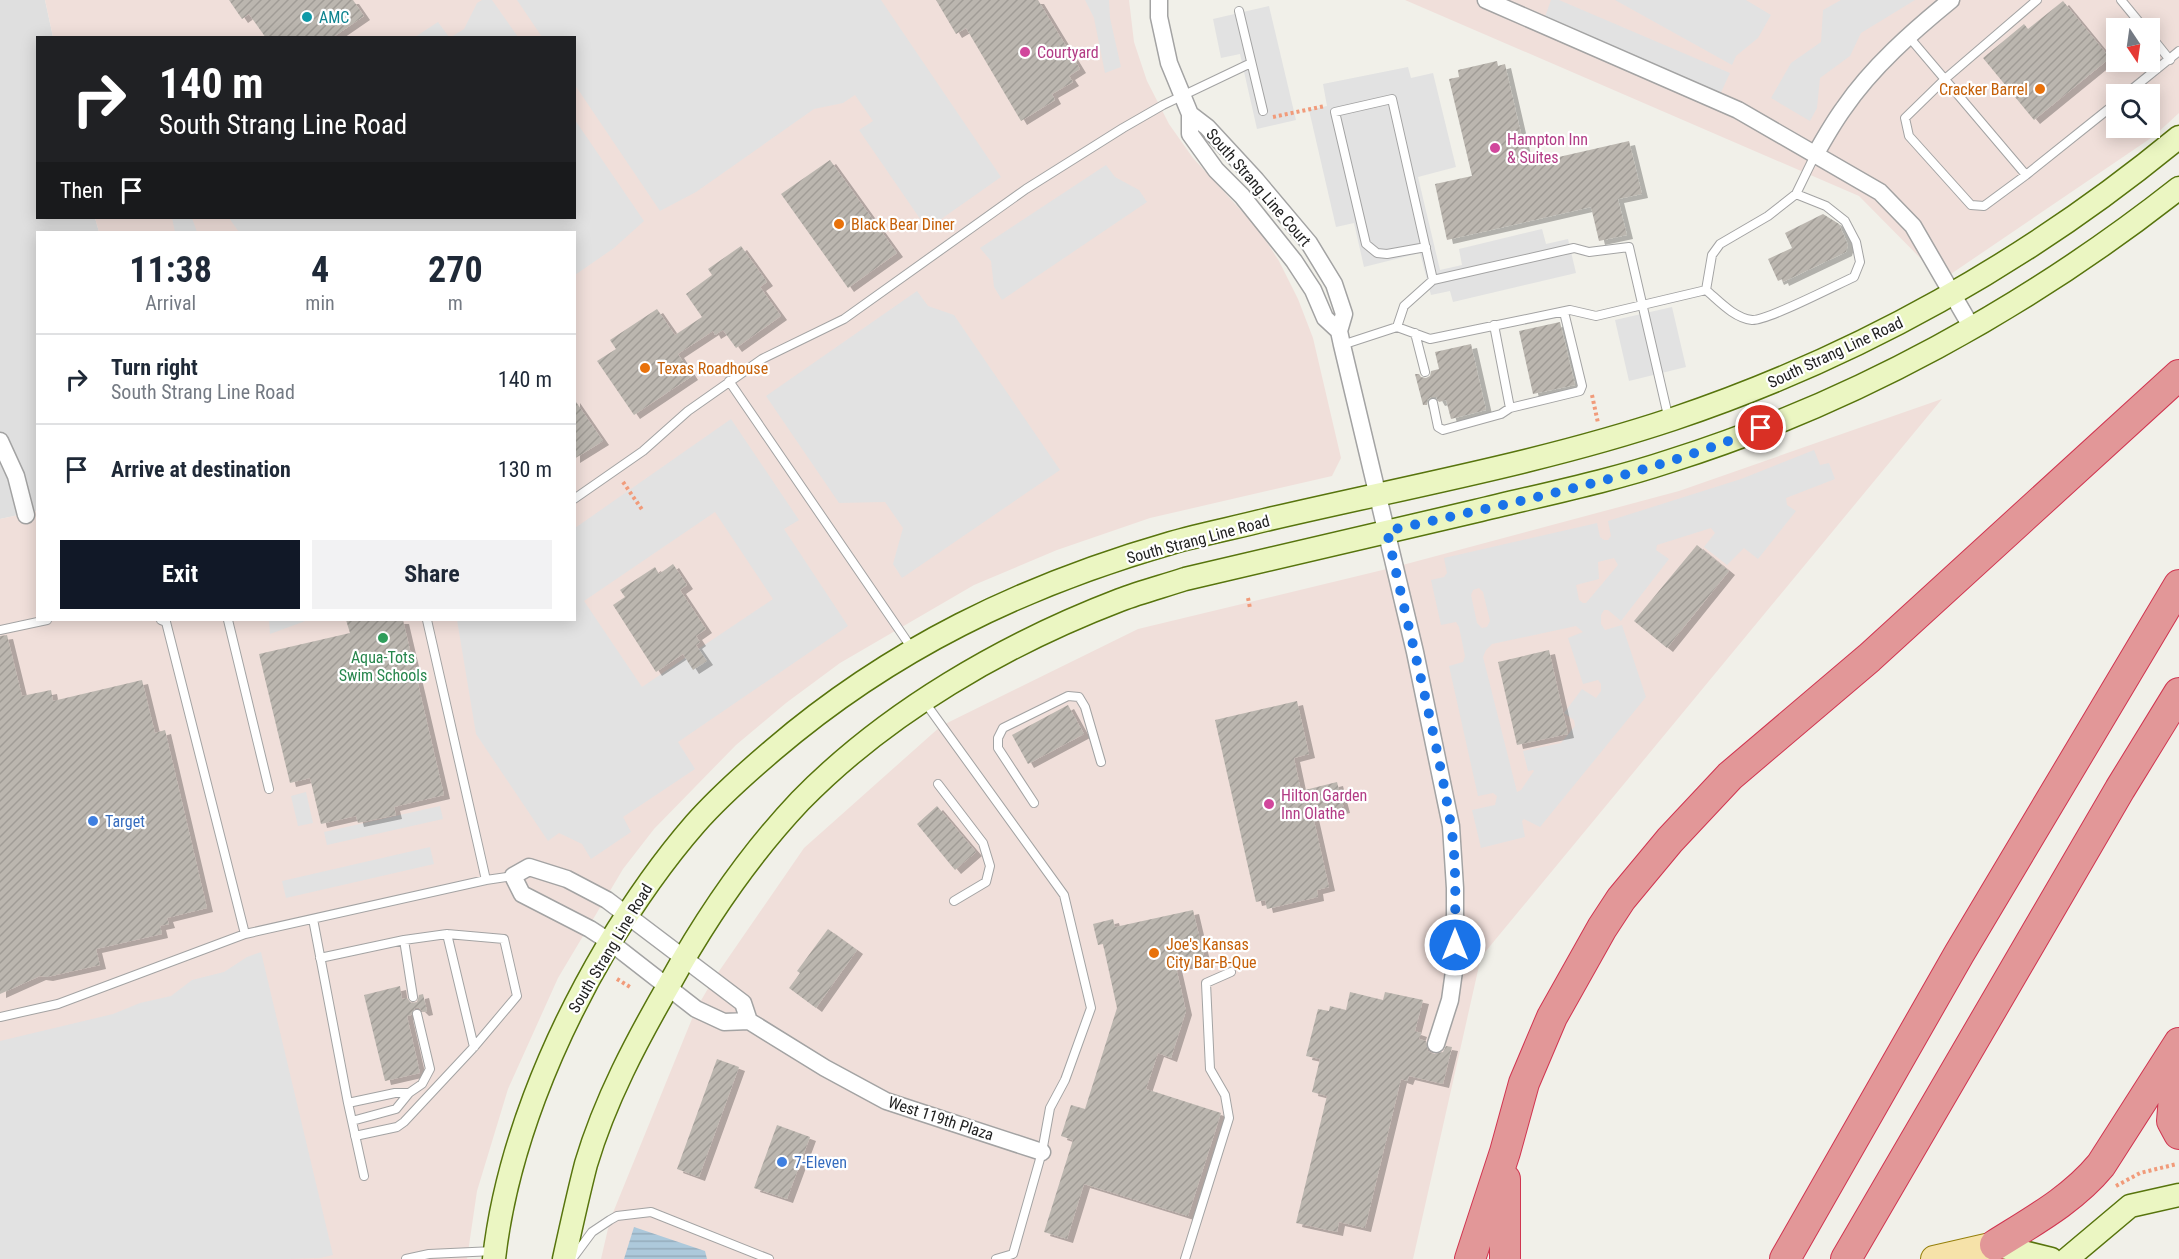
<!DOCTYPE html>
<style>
:root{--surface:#fff;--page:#f2f2f3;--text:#1f2937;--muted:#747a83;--line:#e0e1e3;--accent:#111827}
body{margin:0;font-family:"Roboto Condensed",sans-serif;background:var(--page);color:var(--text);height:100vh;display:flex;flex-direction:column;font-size:22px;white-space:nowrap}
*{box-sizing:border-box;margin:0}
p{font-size:20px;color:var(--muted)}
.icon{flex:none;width:33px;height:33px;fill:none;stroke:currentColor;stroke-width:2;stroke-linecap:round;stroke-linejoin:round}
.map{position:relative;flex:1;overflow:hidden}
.panel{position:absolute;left:36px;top:231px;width:540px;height:390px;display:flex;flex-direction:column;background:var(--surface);border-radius:0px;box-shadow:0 3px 15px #0003}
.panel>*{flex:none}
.top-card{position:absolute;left:36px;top:36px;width:540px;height:183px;border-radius:0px;box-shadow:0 3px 15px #0003;background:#202124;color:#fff;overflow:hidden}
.needle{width:39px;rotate:167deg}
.tools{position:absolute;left:2106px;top:18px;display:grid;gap:12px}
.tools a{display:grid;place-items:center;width:54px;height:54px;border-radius:0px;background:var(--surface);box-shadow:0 3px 15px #0003;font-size:30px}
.pin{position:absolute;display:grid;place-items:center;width:51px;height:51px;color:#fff;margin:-26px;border:3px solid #fff;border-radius:50%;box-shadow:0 2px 6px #0007}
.me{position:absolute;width:66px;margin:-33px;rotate:0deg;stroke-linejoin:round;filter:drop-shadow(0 0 4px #0008)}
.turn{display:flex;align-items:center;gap:21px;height:126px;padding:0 24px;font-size:27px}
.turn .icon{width:78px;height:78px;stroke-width:2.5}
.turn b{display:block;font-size:42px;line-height:51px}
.then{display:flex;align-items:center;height:57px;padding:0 24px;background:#0003;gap:12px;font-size:22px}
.eta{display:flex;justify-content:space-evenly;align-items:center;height:102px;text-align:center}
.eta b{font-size:36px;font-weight:700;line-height:42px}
.action{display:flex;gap:12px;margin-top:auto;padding:12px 24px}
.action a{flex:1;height:69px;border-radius:0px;background:var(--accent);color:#fff;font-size:24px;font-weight:700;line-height:69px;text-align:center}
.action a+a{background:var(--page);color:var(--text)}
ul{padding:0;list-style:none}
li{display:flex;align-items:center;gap:18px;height:90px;padding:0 24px;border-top:2px solid var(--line)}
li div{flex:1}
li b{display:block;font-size:22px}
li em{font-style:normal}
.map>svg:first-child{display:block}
</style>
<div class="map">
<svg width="2179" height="1259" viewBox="0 0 2179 1259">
<defs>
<pattern id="water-rules" width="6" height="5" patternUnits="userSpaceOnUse" patternTransform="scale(1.5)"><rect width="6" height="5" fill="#adc9db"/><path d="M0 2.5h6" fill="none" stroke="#95acbc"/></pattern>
<pattern id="building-hatch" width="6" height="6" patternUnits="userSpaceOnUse" patternTransform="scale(1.5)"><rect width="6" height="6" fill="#bbb6af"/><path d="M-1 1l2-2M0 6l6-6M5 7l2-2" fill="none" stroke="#a09c96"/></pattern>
<filter id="shadow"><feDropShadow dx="6" dy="4" stdDeviation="0" flood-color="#0004"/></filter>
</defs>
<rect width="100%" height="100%" fill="#f1f0e9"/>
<path fill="#dfdfdf" d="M0,0H45L53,37L38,38V218H95L99,232H38L37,511L0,519Z"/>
<path fill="#f0dfda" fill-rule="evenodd" d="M45,0H1129L1134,42L1147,81L1169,124L1193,158L1259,230L1279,261L1298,299L1313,338L1341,458L1332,476L1150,518L1057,550L974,585L840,663L786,703L736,745L654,829L623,869L558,978L508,1089L477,1191L467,1259H0V519L37,511L38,620H574V232H99L95,218H574V38L53,37Z
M1405,0H2179V113L2154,136L1942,280L1859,196ZM2116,28H2150V62H2116ZM2116,94H2150V128H2116Z
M1942,399L1481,957L1413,1259H601L610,1220L696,1009L713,980L804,848L941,726L1138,629L1395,567L1679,491Z"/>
<path fill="#e2e2e2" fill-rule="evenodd" d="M482,0H492L518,37H451L464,29L477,3Z
M517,0H881L1001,177L927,229L859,130L873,121L855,95L843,103L814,109L696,192L660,211L575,85L574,38L542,37Z
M1085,0H1109L1110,18L1121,67L1105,73L1094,18Z
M1551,0H1559L1730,73L1717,101L1542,25Z
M1615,0H1746L1771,15L1758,38L1736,56L1732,65Z
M1841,0H1915L1861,33L1850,56L1820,78L1817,108L1810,121L1771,98L1791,63L1821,42L1823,10Z
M1269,6L1296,120L1257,129L1240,54L1221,58L1213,19Z
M438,22L449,37H415Z
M1408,67L1411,78L1433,73L1456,167L1418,177L1440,270L1462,265L1459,249L1542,229L1546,244L1568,239L1576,273L1453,302L1450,291L1431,295L1420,253L1364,267L1354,223L1336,227L1309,110L1327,106L1323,84Z
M575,120L644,221L614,248L575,275L574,232H239L229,218H574Z
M1106,165L1115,177L1139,190L1147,202L1002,300L994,287L991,261L980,248Z
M172,218H192L197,232H175Z
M917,291L928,306L954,315L1060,470L902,578L893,564L903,528L885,502L839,503L766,396Z
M1672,307L1686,367L1629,381L1615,320Z
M731,419L799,520L784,529L848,626L678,742L695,769L623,817L631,832L591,859L582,844L559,833L548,841L476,734L457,620H574L575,528ZM715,512L773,599L642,687L584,601Z
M1814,450L1820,465L1829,463L1835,479L1786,498L1787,505L1796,511L1758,559L1744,548L1727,565L1704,547L1715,533L1711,528L1657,545L1656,550L1669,559L1621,621L1608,610H1604L1601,615V624L1605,630L1622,625L1646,697L1540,827L1524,819L1522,821L1525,837L1481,848L1472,810L1495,805L1497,796L1493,793L1478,796L1449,666L1463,662L1465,656L1459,627L1456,622L1441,625L1431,580L1444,577L1447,573L1444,558L1597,523L1600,537L1604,540H1608L1611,536L1608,521L1741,479ZM1614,558L1618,565L1586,603H1583L1579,600L1576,585L1599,579L1598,562ZM1479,588L1483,592L1490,621L1487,627L1482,628L1477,623L1471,595L1473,590ZM1576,626L1583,632L1568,638L1583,684L1598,680L1601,684V691L1596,698L1582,689L1564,713L1574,720L1575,726L1561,743L1523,751L1528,771L1533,770L1534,771L1521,790L1517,792L1483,657L1486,650L1492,644Z
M269,620H308L270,634Z
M306,792L313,823L298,826L291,796Z
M440,806L443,819L327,845L324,832Z
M430,847L434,864L286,898L282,881Z
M261,952L333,1255L320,1258L287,1259H0V1041L113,1014L140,1003L171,996L192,980L224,972L247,957Z"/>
<path fill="url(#water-rules)" d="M634,1227L705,1251L707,1259H624Z"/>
<path fill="url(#building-hatch)" filter="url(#shadow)" d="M229,0H353L364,16L332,38H266L249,14L242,19Z
M936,0H1038L1080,69L1069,76L1073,82L1052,94L1055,100L1021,121L966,28L956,34Z
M2063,1L2110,58L2034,120L1983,58L2024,24L2028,29Z
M1497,61L1498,66L1505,64L1528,164L1629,141L1642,194L1618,199L1627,235L1599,241L1591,207L1447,240L1435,184L1472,176L1449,79L1459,77L1458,70Z
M830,160L897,253L848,288L781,194Z
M1823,214L1839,224L1848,245L1846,252L1783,282L1782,279L1778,281L1768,259L1792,248L1785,233Z
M741,246L767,282L760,287L781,316L736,348L723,330L715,335L713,331L678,354L692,376L634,415L597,361L616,349L610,340L657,309L675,335L702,317L686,294L712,275L708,269Z
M1560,322L1575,385L1533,394L1519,331Z
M1471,344L1486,410L1451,419L1446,400L1439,402L1436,397H1431L1427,400V405H1423L1415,374H1419L1421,377L1426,378L1430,376L1431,371L1439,369L1435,352Z
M574,399L603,441L574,459Z
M1697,545L1729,571L1667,648L1634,621Z
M673,564L687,585L680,590L706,629L696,636L700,642L696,645L707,661L693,670L683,654L656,672L613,605L625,597L620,590L655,567L659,574Z
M346,620H403L444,795L394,807L396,815L358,823L356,816L321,824L310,778L290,783L259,654L350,633Z
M7,635L22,696L51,690L53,701L142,680L155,733L165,730L207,908L167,918L169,924L160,926L162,934L96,949L100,965L47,977L40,976L0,994V636Z
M1549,650L1568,734L1517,745L1498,662Z
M1297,701L1309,754L1294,758L1301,791L1337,782L1344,809L1313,816L1329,887L1317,890L1318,897L1267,909L1265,900L1256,902L1215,720Z
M1068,705L1084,734L1028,764L1012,735Z
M937,806L976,852L955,870L917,824Z
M1193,910L1205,961L1176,967L1186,1011L1171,1058L1158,1053L1146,1089L1221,1113L1188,1216L1084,1184L1067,1239L1044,1232L1073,1140L1061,1136L1071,1105L1085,1109L1117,1008L1103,944L1098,945L1093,924L1113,919L1115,927Z
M828,929L857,950L816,1008L789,988L800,973L797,971Z
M400,986L402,999L407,998L411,1003L417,1002L419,995L423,994L427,1011L423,1012L419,1008H415L411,1015L407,1016L420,1073L385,1081L364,995Z
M1350,992L1383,1000L1385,992L1423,1000L1415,1031L1421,1033L1419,1039L1426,1041L1428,1051L1433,1054L1443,1052L1446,1046L1452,1047L1443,1084L1409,1076L1407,1081L1401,1079L1365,1228L1339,1222L1337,1232L1296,1223L1327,1096L1312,1092L1320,1059L1306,1056L1318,1009L1329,1011L1330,1006L1346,1010Z
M717,1059L739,1067L699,1177L677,1169Z
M777,1125L810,1137L787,1199L754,1188Z"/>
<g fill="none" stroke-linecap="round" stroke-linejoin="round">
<defs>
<path id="lane" d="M2037,0L1945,79L1905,118L1909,136L1971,205L1984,206L2026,175L2116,103
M2121,0L2144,28
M1239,11L1263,111
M2150,35L2170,60
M1909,37L2026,175
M2126,94L2179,51
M1426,247L1387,254L1377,253L1366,244L1335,112L1392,99L1433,280
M1706,290C1719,301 1734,318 1752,320C1767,321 1836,285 1854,277L1860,262L1856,242L1845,221L1826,206L1796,194
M1706,290L1712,255L1720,244L1768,216L1796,194L1815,155
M1494,325L1510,408L1580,391L1582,386L1564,312
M1397,327L1404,306L1433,280L1574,248L1589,252L1629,247L1669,420
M1415,333L1425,372
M1342,345L1397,327L1430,339L1570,310L1596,316L1706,290
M729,381L913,650
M1433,403L1438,427L1443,430L1501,414L1510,408
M574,499L643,451L688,411L762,359L844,319L1026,189L1123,128L1163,105L1251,63
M161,620L166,622L245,934
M228,620L269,789
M427,620L486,880
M0,630L47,620
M924,701L1064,895L1091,1008L1065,1080L1050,1108L1042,1152L1013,1254L996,1259
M938,784L983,843L990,866L986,882L954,901
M1034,803L998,748V738L1003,728L1068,696L1079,697L1085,707L1101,762
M313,919L348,1103L364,1176
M447,934L474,1047
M404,940L413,997
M320,958L404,940L447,934L504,939L517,996L474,1047L404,1122L397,1127L355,1136
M0,1017L58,1004L245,934L486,880L513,876
M348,1103L395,1093H409
M352,1121L396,1109L409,1093L422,1084L430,1069L417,1014
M406,1259L429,1254L494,1251
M572,1259L592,1232L610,1220L617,1216L651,1212L769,1259
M1185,1259L1229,1118L1225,1095L1210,1069L1206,983L1231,972"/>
<path id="street" d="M1159,0V17L1169,63L1190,114V134L1216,170L1242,196L1294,261L1313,290L1325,318L1339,331
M1486,0L1738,110L1880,192L1913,226L1972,328
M1190,114L1207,127L1256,180L1309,243L1334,284L1344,314L1339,331L1342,345L1415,652L1451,826L1455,888V964L1450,1000L1436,1044
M1815,155C1824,139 1833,123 1844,108C1872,67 1913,31 1951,0
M0,441L16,476L26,515
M749,1021L743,1003L607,900L567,879L529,867L513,876L522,894L590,929L610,942L696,1009L724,1022L749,1021L825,1068L886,1101L1042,1152"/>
<path id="secondary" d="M1995,1245L2051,1259
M494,1259C506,1151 552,1040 607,947C633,904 661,863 695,824C718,798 746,773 773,750C891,649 1022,586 1171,543C1202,534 1234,528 1265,520C1401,488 1541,463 1673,419C1858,357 2030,260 2179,137
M564,1259C571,1227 578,1195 586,1164C605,1100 637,1040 670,983C706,918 749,855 800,801C887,712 1005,644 1120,600C1141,592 1164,586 1185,579C1282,556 1379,533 1476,511C1541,495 1607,482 1670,461C1854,403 2028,307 2179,188
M2067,1259L2130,1206L2179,1195"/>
<path id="primary" d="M1934,1259L1995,1245"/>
<path id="highway" d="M2178,1049L2172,1121L2179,1134
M1995,1245C2033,1221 2072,1200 2101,1165L2179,1043
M1470,1259L1505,1152L1524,1083L1552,1017L1602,928L1621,899L1670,840L1730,776L1869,658L2179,375
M1505,1259V1179
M1785,1259L1959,954L2179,585
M1846,1259L2120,789L2179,693"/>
</defs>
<use href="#lane" stroke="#a3a3a3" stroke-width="10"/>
<use href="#street" stroke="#a3a3a3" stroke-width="19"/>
<use href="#secondary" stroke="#57740d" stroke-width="25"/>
<use href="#primary" stroke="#957f0a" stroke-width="28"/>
<use href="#highway" stroke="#d03550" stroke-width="32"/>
<path stroke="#f19b7a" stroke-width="4" stroke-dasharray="3 3" stroke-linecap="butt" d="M1273,117L1325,106
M1592,395L1598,423
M623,482L643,511
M1248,598L1250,608
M617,979L630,987
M2116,1186L2140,1173L2177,1164"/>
<use href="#lane" stroke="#fff" stroke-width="8"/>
<use href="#street" stroke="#fff" stroke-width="16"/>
<use href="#secondary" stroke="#ebf6c2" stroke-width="22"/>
<use href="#primary" stroke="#f6e2a9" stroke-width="26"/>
<use href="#highway" stroke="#e29798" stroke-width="30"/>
</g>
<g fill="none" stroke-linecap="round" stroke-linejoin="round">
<path stroke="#1a73e8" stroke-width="10" stroke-dasharray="0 18" d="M1455,945C1455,906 1457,865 1451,826C1435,727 1408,630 1387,531C1513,502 1642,478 1761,428"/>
</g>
<circle fill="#0f9aa8" stroke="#fff" stroke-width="2" cx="307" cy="17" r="6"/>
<g fill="#d1479c" stroke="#fff" stroke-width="2">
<circle cx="1025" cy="52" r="6"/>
<circle cx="1495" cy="148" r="6"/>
<circle cx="1269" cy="804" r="6"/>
</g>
<g fill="#e8710a" stroke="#fff" stroke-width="2">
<circle cx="2040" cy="89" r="6"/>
<circle cx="839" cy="224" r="6"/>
<circle cx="645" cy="368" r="6"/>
<circle cx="1154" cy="953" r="6"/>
</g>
<circle fill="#2e9e5b" stroke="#fff" stroke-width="2" cx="383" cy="638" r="6"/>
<g fill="#3f7fe0" stroke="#fff" stroke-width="2">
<circle cx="93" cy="821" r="6"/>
<circle cx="782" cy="1162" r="6"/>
</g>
<g text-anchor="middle" stroke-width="4.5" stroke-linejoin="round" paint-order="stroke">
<g font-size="16" fill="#0d838f" stroke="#fff" text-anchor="start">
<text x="319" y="23">AMC</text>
</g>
<g font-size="16" fill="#b23c85" stroke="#fff" text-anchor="start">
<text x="1037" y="58">Courtyard</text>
<text x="1507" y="145">Hampton Inn<tspan x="1507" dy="18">&amp; Suites</tspan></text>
<text x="1281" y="801">Hilton Garden<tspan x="1281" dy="18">Inn Olathe</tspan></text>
</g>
<g font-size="16" fill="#c56008" stroke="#fff" text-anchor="start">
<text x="2028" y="95" text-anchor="end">Cracker Barrel</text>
<text x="851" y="230">Black Bear Diner</text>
<text x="657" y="374">Texas Roadhouse</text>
<text x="1166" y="950">Joe's Kansas<tspan x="1166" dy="18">City Bar-B-Que</tspan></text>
</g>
<g font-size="16" fill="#222" stroke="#fff">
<text transform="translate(1259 187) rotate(49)" y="6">South Strang Line Court</text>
<text transform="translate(1835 352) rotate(-25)" y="6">South Strang Line Road</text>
<text transform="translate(1198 539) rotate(-15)" y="6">South Strang Line Road</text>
<text transform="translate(610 948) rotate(-59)" y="6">South Strang Line Road</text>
<text transform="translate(941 1118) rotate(18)" y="6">West 119th Plaza</text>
</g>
<g font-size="16" fill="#27864d" stroke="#fff">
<text x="383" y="663">Aqua-Tots<tspan x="383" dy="18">Swim Schools</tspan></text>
</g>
<g font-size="16" fill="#366cbe" stroke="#fff" text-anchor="start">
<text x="105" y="827">Target</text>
<text x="794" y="1168">7-Eleven</text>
</g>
</g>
</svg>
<div class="tools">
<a><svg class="needle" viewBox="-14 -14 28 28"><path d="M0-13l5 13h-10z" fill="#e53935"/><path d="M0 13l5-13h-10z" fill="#747a83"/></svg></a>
<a><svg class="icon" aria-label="search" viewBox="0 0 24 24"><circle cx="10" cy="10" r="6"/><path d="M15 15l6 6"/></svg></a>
</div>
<div class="pin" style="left:1761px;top:428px;background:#d93025"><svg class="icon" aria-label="arrive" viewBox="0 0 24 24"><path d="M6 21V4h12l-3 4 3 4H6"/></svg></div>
<svg class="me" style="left:1455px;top:945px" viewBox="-20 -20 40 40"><circle r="17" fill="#1a73e8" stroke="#fff" stroke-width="3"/><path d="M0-11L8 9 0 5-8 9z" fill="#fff"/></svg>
<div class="top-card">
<div class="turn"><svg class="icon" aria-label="right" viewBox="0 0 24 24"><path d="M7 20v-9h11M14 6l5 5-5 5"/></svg><div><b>140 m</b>South Strang Line Road</div></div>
<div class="then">Then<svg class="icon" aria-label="arrive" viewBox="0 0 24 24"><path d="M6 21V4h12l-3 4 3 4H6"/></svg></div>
</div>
<section class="panel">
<div class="eta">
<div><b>11:38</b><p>Arrival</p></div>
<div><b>4</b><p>min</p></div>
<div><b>270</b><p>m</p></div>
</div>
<ul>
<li><svg class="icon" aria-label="right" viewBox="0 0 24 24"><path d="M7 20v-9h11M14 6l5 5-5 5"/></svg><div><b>Turn right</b><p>South Strang Line Road</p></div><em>140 m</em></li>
<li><svg class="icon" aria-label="arrive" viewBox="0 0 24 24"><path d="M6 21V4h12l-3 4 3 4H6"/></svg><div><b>Arrive at destination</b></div><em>130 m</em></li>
</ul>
<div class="action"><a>Exit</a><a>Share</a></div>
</section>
</div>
